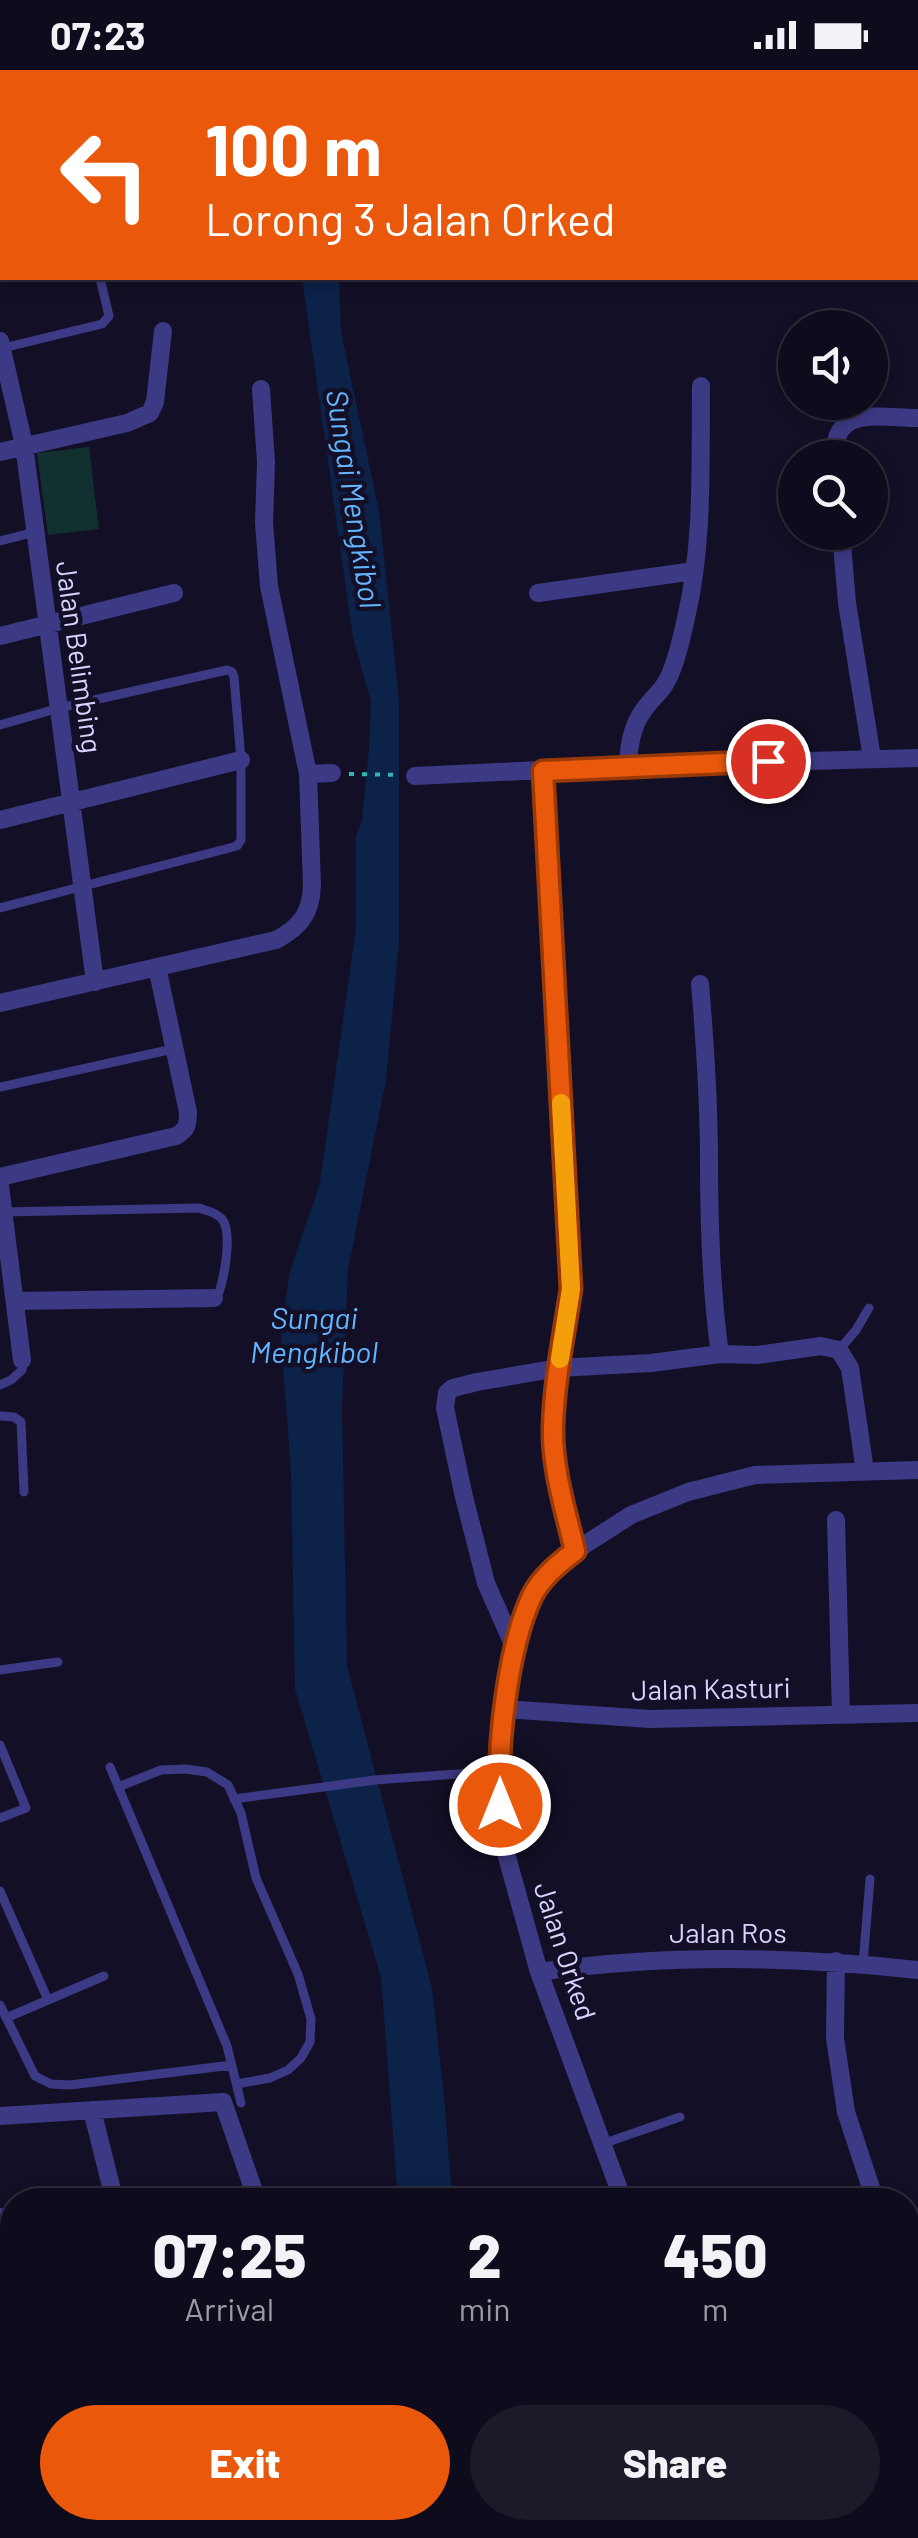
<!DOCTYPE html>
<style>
:root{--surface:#0e0b1c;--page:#1c1929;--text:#f1f3f6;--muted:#9b9ba3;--line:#2e2b3b;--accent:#ea580c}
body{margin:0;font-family:Barlow,sans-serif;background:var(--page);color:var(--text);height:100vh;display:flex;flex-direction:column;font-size:38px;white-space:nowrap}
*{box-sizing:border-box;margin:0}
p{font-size:32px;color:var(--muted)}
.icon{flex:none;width:55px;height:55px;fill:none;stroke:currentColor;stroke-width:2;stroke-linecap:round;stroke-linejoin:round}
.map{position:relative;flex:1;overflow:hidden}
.side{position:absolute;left:0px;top:2118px;width:920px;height:352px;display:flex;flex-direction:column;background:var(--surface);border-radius:40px 40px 0 0;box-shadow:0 5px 15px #0003,0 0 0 2px var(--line)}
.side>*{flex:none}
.top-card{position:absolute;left:0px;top:0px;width:920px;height:210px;box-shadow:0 5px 15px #0003,0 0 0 2px var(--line);background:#ea580c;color:#fff;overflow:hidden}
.tools{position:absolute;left:778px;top:240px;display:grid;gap:20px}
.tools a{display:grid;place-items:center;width:110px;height:110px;border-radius:50%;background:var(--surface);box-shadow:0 5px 15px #0003,0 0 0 2px var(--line);font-size:50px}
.pin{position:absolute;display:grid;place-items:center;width:85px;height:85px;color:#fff;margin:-42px;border:5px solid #fff;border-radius:50%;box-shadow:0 2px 10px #0007}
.me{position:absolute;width:110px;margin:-55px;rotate:0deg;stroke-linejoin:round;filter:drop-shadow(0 0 8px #0008)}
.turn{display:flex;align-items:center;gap:35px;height:210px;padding:0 40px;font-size:45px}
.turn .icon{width:130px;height:130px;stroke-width:2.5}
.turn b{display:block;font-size:70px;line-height:85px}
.eta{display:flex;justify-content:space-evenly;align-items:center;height:170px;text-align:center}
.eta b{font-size:60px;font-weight:800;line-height:70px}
.action{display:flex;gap:20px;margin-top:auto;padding:20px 40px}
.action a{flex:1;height:115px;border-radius:60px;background:var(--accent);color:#fff;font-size:40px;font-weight:800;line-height:115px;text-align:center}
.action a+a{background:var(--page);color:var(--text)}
.status{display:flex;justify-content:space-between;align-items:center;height:70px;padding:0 50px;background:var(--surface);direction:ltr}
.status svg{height:28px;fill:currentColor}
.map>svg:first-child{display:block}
</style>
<div class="status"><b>07:23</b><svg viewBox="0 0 49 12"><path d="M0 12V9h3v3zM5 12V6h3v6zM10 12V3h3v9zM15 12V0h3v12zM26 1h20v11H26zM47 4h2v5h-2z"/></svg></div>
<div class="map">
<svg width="918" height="2468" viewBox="0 0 918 2468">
<rect width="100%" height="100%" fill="#130f26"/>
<path fill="#12302f" d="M89,377L99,459L48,465L37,383Z"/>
<path fill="#0c2248" d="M302,208H339L341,262L379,441L399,631V872L386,1010L348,1199L342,1335L347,1596L432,1918L445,2036L452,2130H398L381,1907L295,1619L291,1402L281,1269L289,1205L320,1113L356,858V766L362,750L369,678L371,631L353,568Z"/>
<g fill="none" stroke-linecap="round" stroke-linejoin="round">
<path stroke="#0c2248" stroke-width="35" d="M314,2V0"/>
<path stroke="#2fb8b0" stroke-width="4" stroke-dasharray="5 8" stroke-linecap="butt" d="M349,704L400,705"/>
<path stroke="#3d3a85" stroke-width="9" d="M0,113L2,112
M3,278L102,254L109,246L100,208
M0,471L35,462
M0,655L59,638L227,600L232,602L234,607L241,690V770L237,776L0,838
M0,1017L173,979
M3,1142L199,1138C207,1141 216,1142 222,1149C233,1163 224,1209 218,1225L214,1228
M839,1280L856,1260L869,1238
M0,1315L11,1310L22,1300V1290
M0,1346L14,1347L21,1352L24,1422
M0,1600L58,1592
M0,1675L26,1738L0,1748
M110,1697L227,1976L241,2033
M118,1717L161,1700L185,1699L207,1702L228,1715L241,1743L256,1808L298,1904L311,1949L310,1972L301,1988L288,2000L270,2008L237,2014
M234,1729L375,1710L498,1701
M0,1821L48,1930
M863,1894L870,1809
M0,1935L35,2006L51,2014L70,2015L232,1995
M6,1948L104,1906
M602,2074L680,2047"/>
<path stroke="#3d3a85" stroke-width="18" d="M0,47L2,46
M0,188L2,187
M0,271L24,375L95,912
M0,382L127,353L150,343L155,332L163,261
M835,388C832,334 880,348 918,348
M841,462L847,533L872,688
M538,523L694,501
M0,566L174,523
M628,696C629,671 633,651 650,632C655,626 661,621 665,614C675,599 682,567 686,548C704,472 700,393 701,316
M543,701L571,1219C564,1265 554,1312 553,1358C552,1399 566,1442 575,1481
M308,704L332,703
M415,706L628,696L918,688
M0,750L241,690
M700,914C705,973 709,1032 709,1091C709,1155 711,1221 720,1284L757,1285L821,1276L839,1280L850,1298L865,1401
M0,933L276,870C300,857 311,844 312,815L308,704L269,516L264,453L266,392L261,319
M0,1107L176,1066C187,1060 188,1054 188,1042L157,897
M0,1116L22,1290
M15,1231L214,1228
M836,1450L841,1645
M515,1579L486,1513L464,1427L445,1338L447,1323L453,1318L477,1312L558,1298L651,1293L720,1284
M504,1639L650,1649L918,1643
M836,1891L835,1968L846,2042L875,2130
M539,1902C665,1884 792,1886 918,1900
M92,2040L112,2120L118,2130
M0,2046L223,2032L257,2130
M623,2130L539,1902L502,1769L498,1701L504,1639L518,1563L533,1523L553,1497L575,1481L631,1445L688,1422L755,1405L918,1400
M908,2216L918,2241
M0,2444L12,2449
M31,2458L55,2468
M746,2458L750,2468
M101,2468L104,2458
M233,2468L238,2458"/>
<path stroke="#3d3a85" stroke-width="20" d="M0,2148V2178"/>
</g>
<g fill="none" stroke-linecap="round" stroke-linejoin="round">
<defs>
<path id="route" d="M500,1735C497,1676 507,1580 532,1526C542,1507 558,1494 575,1481C566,1442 552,1399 553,1358C554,1312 564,1265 571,1219L543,701L768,691"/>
</defs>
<use href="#route" stroke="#983908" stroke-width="25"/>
<use href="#route" stroke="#ea580c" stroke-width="18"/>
<path stroke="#f59e0b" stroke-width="18" d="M560,1289L571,1219L561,1033"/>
</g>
<g text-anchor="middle" stroke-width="9" stroke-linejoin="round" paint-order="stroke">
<g font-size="28" fill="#d9d4ff" stroke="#130f26">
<text transform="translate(79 587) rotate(82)" y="10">Jalan Belimbing</text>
<text transform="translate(711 1619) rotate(-1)" y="10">Jalan Kasturi</text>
<text x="728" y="1873">Jalan Ros</text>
<text transform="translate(565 1881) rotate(72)" y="10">Jalan Orked</text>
</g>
<g font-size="30" font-style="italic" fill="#62b6ff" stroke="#130f26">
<text transform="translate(353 429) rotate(81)" y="10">Sungai Mengkibol</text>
<text x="314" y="1259">Sungai<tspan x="314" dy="34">Mengkibol</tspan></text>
</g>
</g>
</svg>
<div class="tools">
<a><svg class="icon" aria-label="sound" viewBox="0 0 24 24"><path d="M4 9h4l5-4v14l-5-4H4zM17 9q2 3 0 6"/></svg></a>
<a><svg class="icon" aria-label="search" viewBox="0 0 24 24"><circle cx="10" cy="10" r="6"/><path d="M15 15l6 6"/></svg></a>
</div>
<div class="pin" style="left:768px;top:691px;background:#d93025"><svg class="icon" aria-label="arrive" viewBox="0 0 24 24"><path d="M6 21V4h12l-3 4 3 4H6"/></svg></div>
<svg class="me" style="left:500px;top:1735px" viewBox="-20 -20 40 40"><circle r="17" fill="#ea580c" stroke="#fff" stroke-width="3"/><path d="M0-11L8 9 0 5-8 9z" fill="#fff"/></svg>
<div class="top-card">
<div class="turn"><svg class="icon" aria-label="left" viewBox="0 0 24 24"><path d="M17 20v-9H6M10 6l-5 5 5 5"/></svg><div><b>100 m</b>Lorong 3 Jalan Orked</div></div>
</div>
<section class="side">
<div class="eta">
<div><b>07:25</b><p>Arrival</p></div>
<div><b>2</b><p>min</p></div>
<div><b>450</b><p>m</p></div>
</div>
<div class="action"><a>Exit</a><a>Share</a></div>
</section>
</div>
